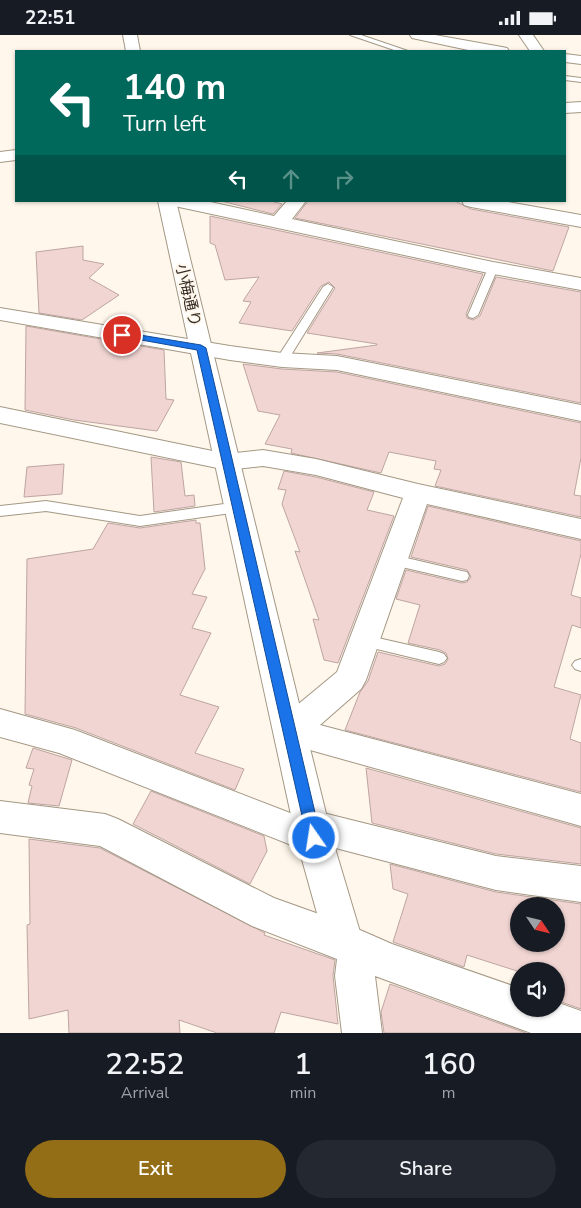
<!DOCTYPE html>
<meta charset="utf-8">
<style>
:root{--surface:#171b24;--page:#242831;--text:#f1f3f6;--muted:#9ea1a6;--accent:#936e16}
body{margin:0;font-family:"Nunito Sans","Noto Sans JP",sans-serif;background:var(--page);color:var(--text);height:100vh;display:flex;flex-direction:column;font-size:19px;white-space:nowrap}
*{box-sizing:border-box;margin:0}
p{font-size:16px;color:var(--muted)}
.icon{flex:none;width:28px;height:28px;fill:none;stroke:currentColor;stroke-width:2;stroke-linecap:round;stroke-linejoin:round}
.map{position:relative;height:998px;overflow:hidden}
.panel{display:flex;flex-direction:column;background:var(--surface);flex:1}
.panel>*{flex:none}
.banner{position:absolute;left:15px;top:15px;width:551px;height:152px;border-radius:0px;box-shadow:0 1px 4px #0004;background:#00695c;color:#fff;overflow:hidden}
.needle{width:32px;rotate:125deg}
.fabs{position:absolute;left:510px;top:862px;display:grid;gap:10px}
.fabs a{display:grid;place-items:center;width:55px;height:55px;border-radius:50%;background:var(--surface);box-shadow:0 1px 4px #0004;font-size:25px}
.pin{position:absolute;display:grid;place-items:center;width:42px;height:42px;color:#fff;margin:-21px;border:2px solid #fff;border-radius:50%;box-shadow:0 1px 5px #0007}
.me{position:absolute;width:55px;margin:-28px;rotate:347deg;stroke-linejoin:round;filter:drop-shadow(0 0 4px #0008)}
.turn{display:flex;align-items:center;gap:18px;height:105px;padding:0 25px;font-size:22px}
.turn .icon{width:65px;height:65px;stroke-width:2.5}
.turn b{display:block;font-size:35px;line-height:42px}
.lanes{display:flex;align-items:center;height:48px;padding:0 25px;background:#0003;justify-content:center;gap:25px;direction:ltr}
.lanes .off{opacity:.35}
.eta{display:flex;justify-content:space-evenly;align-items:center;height:85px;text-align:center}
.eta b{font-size:30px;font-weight:600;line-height:35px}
.cta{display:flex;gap:10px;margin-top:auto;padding:10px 25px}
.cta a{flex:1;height:58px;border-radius:30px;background:var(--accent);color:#fff;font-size:20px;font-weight:600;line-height:58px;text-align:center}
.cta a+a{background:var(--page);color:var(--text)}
.status{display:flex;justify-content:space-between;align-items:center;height:35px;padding:0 25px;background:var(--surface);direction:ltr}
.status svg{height:14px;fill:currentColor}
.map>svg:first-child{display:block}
</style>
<div class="status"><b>22:51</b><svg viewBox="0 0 49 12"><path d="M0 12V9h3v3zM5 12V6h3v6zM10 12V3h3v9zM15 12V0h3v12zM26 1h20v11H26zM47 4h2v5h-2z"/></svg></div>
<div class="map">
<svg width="581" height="998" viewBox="0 0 581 998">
<rect width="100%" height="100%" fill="#fff7eb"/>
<path fill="#f0d5d2" stroke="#bea5a2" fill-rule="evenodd" d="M221,166H271L282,169L273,179Z
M308,166H455L471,174L569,192L553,236L295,183Z
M210,181L483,239L466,279L467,283L473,285L480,281L496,242L581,257V368L337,319L317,318L377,310V309L307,298L335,253L329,247L321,251L292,296L239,288L251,267L243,266L259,242L225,245L215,210L210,208Z
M83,211V225L104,229L89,243L119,260L82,285L39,278L36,217Z
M26,291L164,315L166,364L174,365L157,396L74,385L25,375Z
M243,329L282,334L337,337L581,388V423L574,460L581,461V482L435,451L441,435L434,434L436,426L389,417L381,438L291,418L292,414L265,409L280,380L258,376Z
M151,422L181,427L185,461L194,460L195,471L154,477Z
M64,429L62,459L24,462L27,432Z
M284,436L316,442L374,457L367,475L394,481L338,628L324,625L313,584L319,585L295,516L300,517L282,469L286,455L278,454Z
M428,471L581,506V519L571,560L581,563V593L572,590L554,652L581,660L570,704L581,708V757L345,695L360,657L368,646L378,617L439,631L445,629L448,624L446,618L440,615L408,608L420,570L396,564L406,535L462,548L467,547L471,542L467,535L411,522Z
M196,485V488H200L205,534L192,559L207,562L192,593L211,598L180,660L219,672L195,718L244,734L235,755L76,693L25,679L27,524L93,514L108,488L140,493Z
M33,713L72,725L59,771L28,768L32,751L29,750L34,734L26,733Z
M366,733L581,793V829L496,819L372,788Z
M151,756L264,801L267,816L250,849L133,789Z
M29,804L100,813L265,898L264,900L335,925L333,941L338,989L281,977L274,998H217L179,985L180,998H69L68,975L29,984L27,890L30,889Z
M390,829L496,857L581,869V974L556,965V936H519V951L514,949L517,936L467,920L464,932L393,907L408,859L393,854ZM519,871H556V909H519Z
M390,949L526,998H384L381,977Z"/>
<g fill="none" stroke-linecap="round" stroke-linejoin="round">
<defs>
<path id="service" d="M350,0H361L408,16H397Z
M565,41L581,43V47L565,45Z
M493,230L498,233L478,280L473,283L469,282L468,280L488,233Z
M328,249L333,252L288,325L286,327H278L276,325L323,252Z
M46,466L140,481L238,467L243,469L245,472L243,475L238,477L140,491L46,476L0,481V471Z
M394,520L462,536L467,537L469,541L467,545L462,546L389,529L387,525L389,521Z
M365,600L439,617L444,619L447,623L444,627L439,629L360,610L357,606L360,602Z
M581,624V636L575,634L572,630L575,626Z"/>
<path id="minor" d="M410,0H435L502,12L507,13L509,16H473L412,3Z
M519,0H533L544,16H530Z
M565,19L581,21V29L565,27Z
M170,166H206L274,181L287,166H306L292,184L493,227L581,243V255L493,239L179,172L172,170Z
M462,166H503L581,180V192L471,172L464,170Z
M0,273L230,311L282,318L337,321L581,370V386L337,335L282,332L230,325L0,285Z
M0,372L227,419L263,415L316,424L418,449L581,484V504L427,469L366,645L361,654L320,690L581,759V791L278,706L274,696L278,686L337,637L403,463L316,440L263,431L227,435L0,388Z
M0,674L75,695L298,781L311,775L496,821L581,831V867L496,855L328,811L327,815L314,819L59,718L0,702Z
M0,766L105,779L118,784L274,863L344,888L392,909L519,953V974H556V967L581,976V998H531L375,941L382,998H342L335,941L337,924L252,891L100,811L0,798Z"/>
<path id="tertiary" d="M123,0H137L140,16H126Z
M581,67V77L565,78V68Z
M16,115V125L0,127V117Z
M158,166H176L332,803L363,907L358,920L344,926L330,920L325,907L296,803Z"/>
</defs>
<use href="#service" stroke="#a49885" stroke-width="2"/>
<use href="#minor" stroke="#a49885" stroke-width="2"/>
<use href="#tertiary" stroke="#a49885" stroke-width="2"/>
<use href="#service" fill="#fff" fill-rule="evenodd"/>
<use href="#minor" fill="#fff" fill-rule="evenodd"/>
<use href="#tertiary" fill="#fff" fill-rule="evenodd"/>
</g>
<path fill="#1a73e8" stroke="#114b97" d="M122,297L201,310L206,313L321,803L319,808L314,810L309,808L307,803L197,315L119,301L118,300Z"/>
<g text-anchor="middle" stroke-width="4" stroke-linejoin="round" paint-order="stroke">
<g font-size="16" fill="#332e27" stroke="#fff7eb">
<text transform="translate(189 260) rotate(77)" y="6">小梅通り</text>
</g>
</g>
</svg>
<div class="fabs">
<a><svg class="needle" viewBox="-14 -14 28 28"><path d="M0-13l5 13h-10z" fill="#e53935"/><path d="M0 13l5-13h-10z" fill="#9ea1a6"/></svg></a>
<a><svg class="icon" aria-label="sound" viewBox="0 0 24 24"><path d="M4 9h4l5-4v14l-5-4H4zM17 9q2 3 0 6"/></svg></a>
</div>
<div class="pin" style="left:122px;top:300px;background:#d93025"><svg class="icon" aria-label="arrive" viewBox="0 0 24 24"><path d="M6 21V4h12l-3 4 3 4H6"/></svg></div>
<svg class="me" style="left:314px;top:803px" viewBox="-20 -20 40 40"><circle r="17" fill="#1a73e8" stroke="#fff" stroke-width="3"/><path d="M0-11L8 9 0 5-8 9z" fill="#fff"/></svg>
<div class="banner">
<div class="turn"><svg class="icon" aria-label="left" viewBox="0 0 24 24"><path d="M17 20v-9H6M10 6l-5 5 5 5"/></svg><div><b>140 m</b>Turn left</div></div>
<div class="lanes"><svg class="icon" aria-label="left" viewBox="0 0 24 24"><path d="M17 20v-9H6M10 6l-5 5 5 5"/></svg><svg class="icon off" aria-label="ahead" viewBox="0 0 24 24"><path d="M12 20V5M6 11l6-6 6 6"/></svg><svg class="icon off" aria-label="right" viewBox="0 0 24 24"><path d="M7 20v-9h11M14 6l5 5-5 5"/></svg></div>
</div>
</div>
<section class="panel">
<div class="eta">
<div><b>22:52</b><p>Arrival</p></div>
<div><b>1</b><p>min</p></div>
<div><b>160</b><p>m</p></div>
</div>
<div class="cta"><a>Exit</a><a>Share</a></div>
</section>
